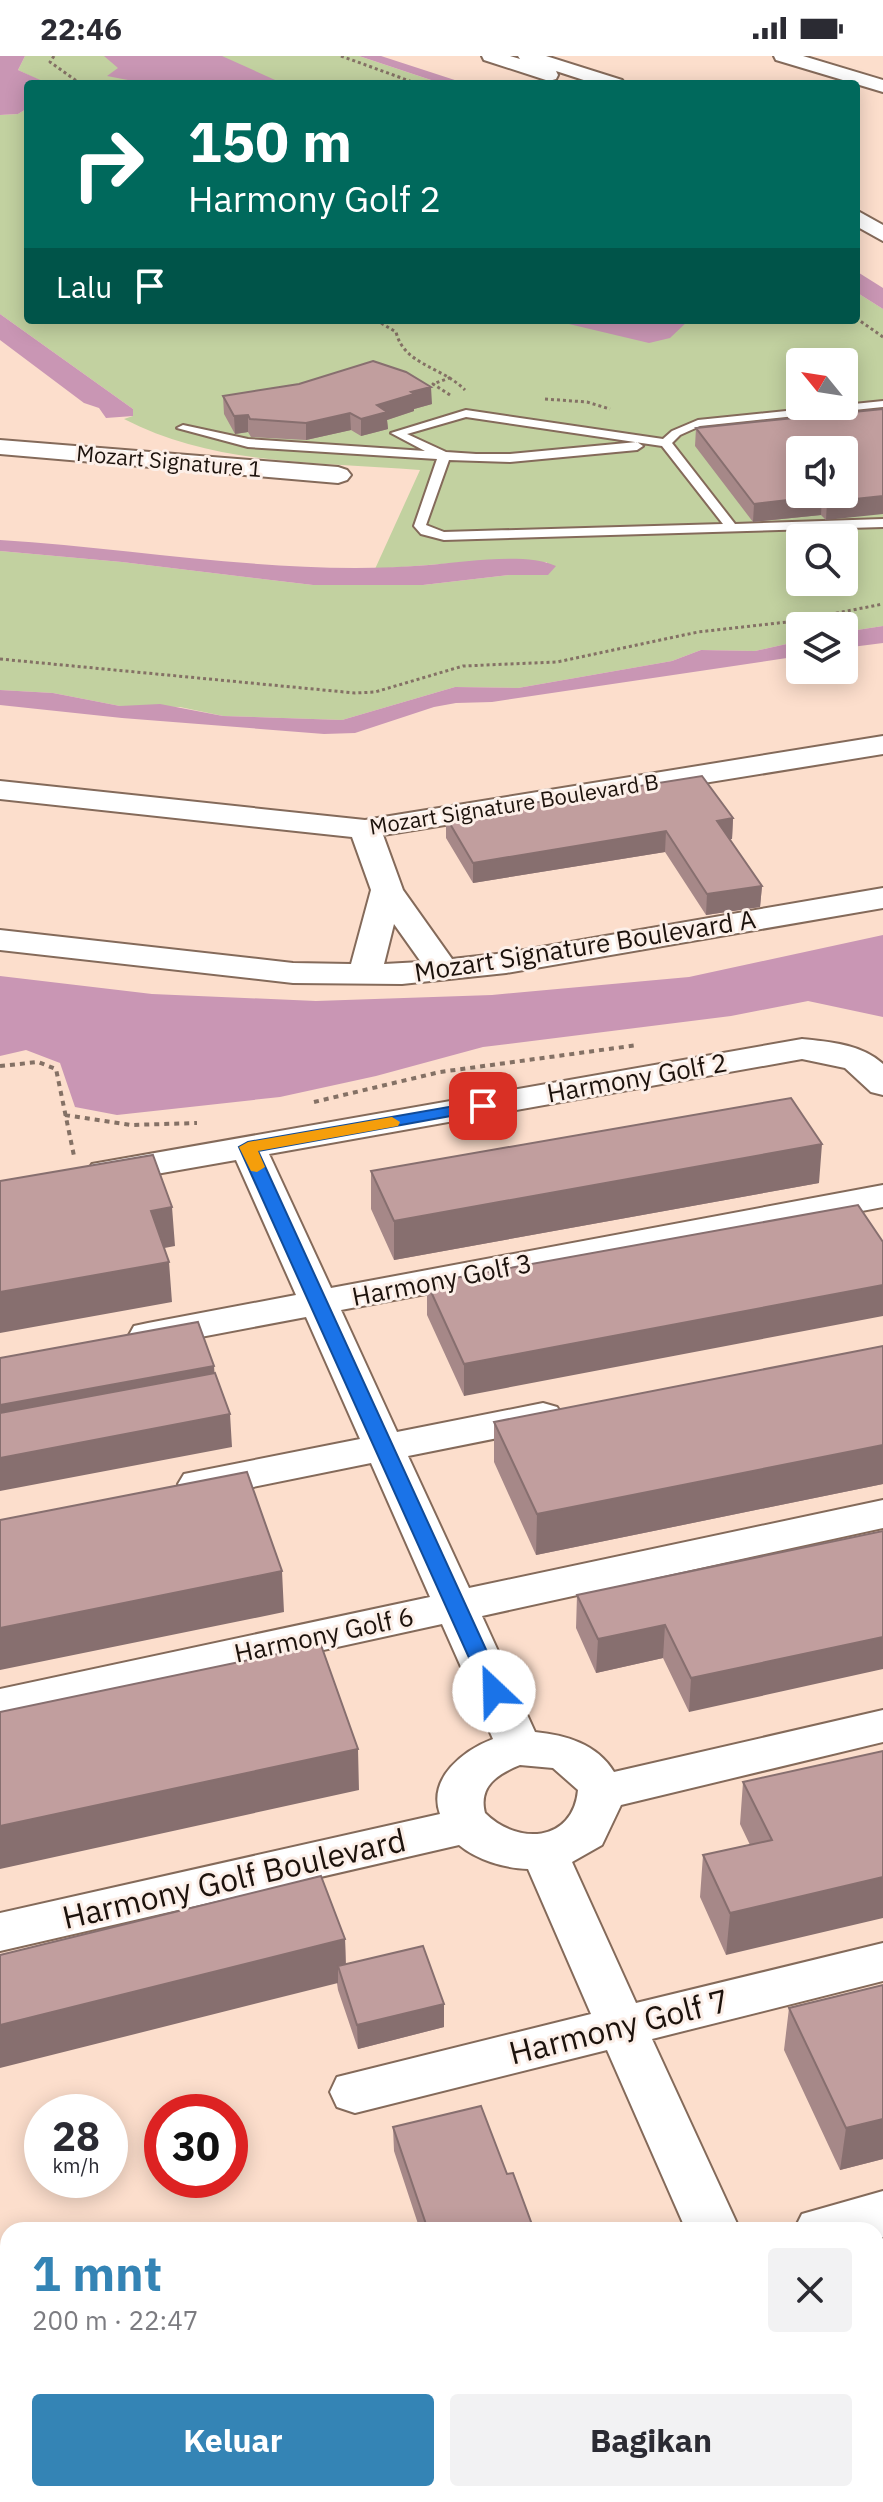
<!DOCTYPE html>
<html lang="id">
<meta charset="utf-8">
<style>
:root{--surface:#fff;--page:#f2f2f3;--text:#2b2b33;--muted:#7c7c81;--accent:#3484b5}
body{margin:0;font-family:"IBM Plex Sans",sans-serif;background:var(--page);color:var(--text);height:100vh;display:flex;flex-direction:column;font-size:30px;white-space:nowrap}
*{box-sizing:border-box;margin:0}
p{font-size:26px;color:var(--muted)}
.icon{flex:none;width:44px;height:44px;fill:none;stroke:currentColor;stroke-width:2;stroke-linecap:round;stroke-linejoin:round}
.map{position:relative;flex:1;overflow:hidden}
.panel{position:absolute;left:0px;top:2166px;width:884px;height:280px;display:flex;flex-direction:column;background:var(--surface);border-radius:24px 24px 0 0;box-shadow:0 4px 20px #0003}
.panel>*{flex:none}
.top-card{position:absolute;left:24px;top:24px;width:836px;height:244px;border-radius:8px;box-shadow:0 4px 20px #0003;background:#00695c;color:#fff;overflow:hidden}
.needle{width:52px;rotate:300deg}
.fabs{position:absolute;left:786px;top:292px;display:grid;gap:16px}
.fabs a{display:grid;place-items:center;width:72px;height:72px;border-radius:8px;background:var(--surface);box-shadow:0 4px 20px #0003;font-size:40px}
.speed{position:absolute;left:24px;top:2038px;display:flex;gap:16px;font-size:40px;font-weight:700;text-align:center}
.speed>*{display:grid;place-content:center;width:104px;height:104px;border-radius:50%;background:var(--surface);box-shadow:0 4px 20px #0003;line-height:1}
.speed small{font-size:20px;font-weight:400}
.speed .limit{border:12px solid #d22;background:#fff;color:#111}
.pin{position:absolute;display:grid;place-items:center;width:68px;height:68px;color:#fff;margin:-34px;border-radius:16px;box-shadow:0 4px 12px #0006}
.me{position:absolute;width:88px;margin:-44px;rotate:336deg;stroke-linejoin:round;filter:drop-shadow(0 0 6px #0008)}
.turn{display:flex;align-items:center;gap:28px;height:168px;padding:0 32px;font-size:36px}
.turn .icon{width:104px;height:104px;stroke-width:2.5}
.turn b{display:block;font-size:56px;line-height:68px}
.then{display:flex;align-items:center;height:76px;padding:0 32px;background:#0003;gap:16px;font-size:30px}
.round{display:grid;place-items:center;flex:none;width:84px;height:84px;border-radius:8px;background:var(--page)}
.overview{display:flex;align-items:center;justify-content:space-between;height:136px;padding:0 32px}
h1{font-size:48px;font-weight:700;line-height:60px;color:var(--accent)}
.action{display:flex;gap:16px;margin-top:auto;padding:16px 32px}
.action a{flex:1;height:92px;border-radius:8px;background:var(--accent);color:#fff;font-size:32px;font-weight:700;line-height:92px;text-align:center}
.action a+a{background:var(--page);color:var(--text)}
.status{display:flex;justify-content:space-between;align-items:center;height:56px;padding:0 40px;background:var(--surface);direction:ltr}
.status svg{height:22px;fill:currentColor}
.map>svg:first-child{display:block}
</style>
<div class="status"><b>22:46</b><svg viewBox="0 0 49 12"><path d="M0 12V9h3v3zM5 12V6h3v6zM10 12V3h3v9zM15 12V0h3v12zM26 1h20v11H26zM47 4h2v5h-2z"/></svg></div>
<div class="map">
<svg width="883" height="2446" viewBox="0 0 883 2446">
<rect width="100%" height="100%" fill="#fcdecc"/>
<path fill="#c2d1a0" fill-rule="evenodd" d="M25,0H359L443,28H47L18,14Z
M28,52V264H856V236L883,253V570L844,576V570H800V585L755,595L701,594L672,605L518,632L455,631L342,664L223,660L180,651L120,650L53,637L0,634V495L122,506L313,529H423L509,519H548L547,506H468L375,513L420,414C321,406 214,410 124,363L133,360V353L0,258V59L18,58ZM800,306H844V350H800ZM800,394H844V438H800ZM800,482H844V526H800Z"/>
<path fill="#c996b4" d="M0,0H25L18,14L47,27L28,28V52L18,58L0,59Z
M104,0H222L284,28H149L107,20L118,12Z
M359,0H381L467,28H443Z
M856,215L883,232V253L856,236Z
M0,258L133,353V360L106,362L99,352L84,347L0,284Z
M552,264H689L670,282L649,287Z
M0,484C143,493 286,521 429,509C463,506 526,496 556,510L548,519H509L423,529H313L122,506L0,495Z
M883,570V587L844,592V576Z
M800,585V600L492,646L456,647L434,651L355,677L324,678L122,662L0,649V634L53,637L120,650L160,648L223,660L342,664L455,631L518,632L672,605L701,594L755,595Z
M883,879V961L808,945L731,960L483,991L376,1020L280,1041L117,1059L75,1051L60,1007L26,994L0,1000V920L152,938L316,945L492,939L689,921Z"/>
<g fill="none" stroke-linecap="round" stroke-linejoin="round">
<defs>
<path id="service" d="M883,345V351L700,370L680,379L672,387L735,468L883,463V471L444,484L421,478L414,470L437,403L248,391L177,372L183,369L248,383L425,395L391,377L466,354L663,383L672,375L698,364ZM466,361L662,390L723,468L444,476L426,469L449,404L510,406L637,394L643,390L637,386L510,398H476L446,396L407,378Z"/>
<path id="minor" d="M482,0H510L520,3L518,0H546L622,24L625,28H596L556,15L558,19L556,23L549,25L484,4Z
M774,0H803L883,24V36L776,4Z
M856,154L883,169V185L856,170Z
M0,384L338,411L347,414L351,419L347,424L338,427L0,398Z
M883,680V698L383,779L403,834L452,903L506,897L883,832V852L506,917L402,928L293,927L0,894V874L293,907L351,908L371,834L352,781L0,743V725L365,764ZM394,868L421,906L384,908Z
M802,983C830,986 861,988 883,1008V1039L871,1036L845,1012L802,1003L269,1098L331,1232L883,1129V1151L341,1254L397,1376L543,1347L557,1351L563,1360L557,1369L543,1373L408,1400L469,1532L883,1444V1472L482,1560L535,1676C566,1679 597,1688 614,1716L883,1654V1686L621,1749L602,1789L572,1806L636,1947L883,1887V1925L652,1983L740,2174H686L607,1994L355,2057L337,2051L330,2036L337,2021L591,1958L528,1813C504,1812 477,1804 459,1789L0,1895V1857L440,1758C427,1722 464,1694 493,1683L442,1568L0,1665V1633L430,1541L371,1407L199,1442L184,1438L178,1428L184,1418L360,1383L306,1261L148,1291L134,1288L129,1279L134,1270L148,1267L296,1239L236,1104L105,1127L92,1124L87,1116L92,1108ZM520,1709L553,1712L578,1734C573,1787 517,1789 485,1757C478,1730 498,1718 520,1709Z
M883,2135V2181L876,2182V2174H794L802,2158Z"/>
</defs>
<use href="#service" stroke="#846a5a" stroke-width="4"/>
<use href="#minor" stroke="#846a5a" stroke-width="4"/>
<path stroke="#847165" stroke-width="3" stroke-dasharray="3 3" stroke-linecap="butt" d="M54,0L50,6L81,28
M341,0L418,28
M856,262L883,281
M376,264L396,276C404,309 441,310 465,334
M450,339L433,328L452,321
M545,343L587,346L610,353
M0,603L355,637L375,636L463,610L557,606L698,576L796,565L883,548"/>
<path stroke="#847165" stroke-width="4" stroke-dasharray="5 5" stroke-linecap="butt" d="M0,1010L38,1006L56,1013L74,1100
M314,1046L440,1016L638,989
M65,1059L131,1069L197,1067"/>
<use href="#service" fill="#fff" fill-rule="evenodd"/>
<use href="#minor" fill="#fff" fill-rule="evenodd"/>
</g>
<path fill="#a68888" d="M223,340L432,348L414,353V355L387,364L388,373L361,380L351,374L306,384L251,381L248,376L235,378L224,358Z
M883,353L826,464L821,459L753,466L695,390L696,372Z
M446,761L733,762L732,783H729L762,830L760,851L706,859L665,796L473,827L446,782Z
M371,1115L819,1127L394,1204L371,1153Z
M858,1149L464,1340L427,1259V1227Z
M883,1290V1428L536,1499L494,1406V1366Z
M883,1475L689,1656L663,1602L596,1617L576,1572L577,1539Z
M883,1695L726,1899L700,1841L703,1799L750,1789L740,1768L743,1726Z
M321,1820L345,1883L346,1908L444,1971L358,1993L338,1934Z
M883,1929V2103L840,2114L784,1994L789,1952Z
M393,2071L507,2118L534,2174H420L394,2095Z
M883,2192V2436L876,2438V2193Z
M840,2438H874L846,2446H843Z"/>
<path fill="#876f6f" d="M431,331L432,348L414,353V355L387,364L388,373L361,380V363L377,349L411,336Z
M350,357L351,374L306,384V367Z
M248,359V376L235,378L234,360Z
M822,440L821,459L753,466L754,448Z
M883,440V458L826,464L827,446Z
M733,762L732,783L716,785L717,765Z
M666,775L665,796L473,827V807Z
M762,830L760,851L706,859L707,838Z
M822,1088L819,1127L394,1204V1165Z
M172,1151L175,1190L154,1194L151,1155Z
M169,1206L172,1246L0,1277V1236Z
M883,1229V1260L464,1340V1308Z
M214,1310L217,1349L0,1390V1349Z
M230,1358L232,1391L0,1435V1402Z
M883,1389V1428L536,1499L537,1458Z
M282,1515L284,1556L0,1614V1572Z
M665,1569L663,1602L596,1617L598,1583Z
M883,1581V1613L689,1656L691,1622Z
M358,1693L359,1734L0,1813V1770Z
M883,1821V1862L726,1899L730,1857Z
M345,1883L346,1925L338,1910V1927L0,2012V1969Z
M444,1948V1971L358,1993L357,1969Z
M883,2063V2103L840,2114L846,2072Z
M883,2396V2436L876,2438V2398Z
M756,2438H816L815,2446H727Z
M845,2438H874L844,2446Z"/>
<path fill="#c19e9e" stroke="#876f6f" stroke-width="2" fill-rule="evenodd" d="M373,305L406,316L431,331L411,336L414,338L377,349L387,356L361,363L350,357L306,367L250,363L248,359L234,360L223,340L299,328Z
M883,353V440L827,446L822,440L754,448L696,372ZM800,394H844V438H800Z
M702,720L733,762L717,765L762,830L707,838L666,775L473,807L446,761Z
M791,1042L822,1088L394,1165L371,1115Z
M153,1099L172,1151L151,1155L169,1206L0,1236V1125Z
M858,1149L883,1186V1229L464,1308L427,1227Z
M198,1266L214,1310L0,1349V1302Z
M883,1290V1389L537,1458L494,1366Z
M215,1317L230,1358L0,1402V1357Z
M247,1416L282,1515L0,1572V1464Z
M883,1475V1581L691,1622L665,1569L598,1583L577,1539Z
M321,1589L358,1693L0,1770V1656Z
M883,1695V1821L730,1857L703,1799L772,1784L743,1726Z
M321,1820L345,1883L0,1969V1899Z
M423,1890L444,1948L357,1969L338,1910Z
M883,1929V2063L846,2072L789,1952Z
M481,2050L507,2118L513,2117L534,2174H428L393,2071Z
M883,2192V2396L876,2398V2271L882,2269L876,2257V2193Z
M304,2438H756L727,2446H274Z"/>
<path fill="#1a73e8" stroke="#114b97" stroke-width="2" d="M483,1045L492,1050L489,1053L258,1095L505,1635L502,1640H487L484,1635L239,1091L248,1086Z"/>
<path fill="#f59e0b" d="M392,1061L400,1066L398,1070L258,1095L265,1111L257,1116L251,1115L239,1091L248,1086Z"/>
<g text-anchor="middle" stroke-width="6" stroke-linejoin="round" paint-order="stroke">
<g font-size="22" fill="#1c120c" stroke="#fcefe8">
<text transform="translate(169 405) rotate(5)" y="8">Mozart Signature 1</text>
<text transform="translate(514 748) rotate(-9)" y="8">Mozart Signature Boulevard B</text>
</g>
<g font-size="26" fill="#1c120c" stroke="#fcefe8">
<text transform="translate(585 890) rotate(-9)" y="9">Mozart Signature Boulevard A</text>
<text transform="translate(637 1022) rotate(-10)" y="9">Harmony Golf 2</text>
<text transform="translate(442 1224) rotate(-11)" y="9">Harmony Golf 3</text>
<text transform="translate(324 1579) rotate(-12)" y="9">Harmony Golf 6</text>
</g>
<g font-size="32" fill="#1c120c" stroke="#fcefe8">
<text transform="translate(234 1823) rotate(-13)" y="11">Harmony Golf Boulevard</text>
<text transform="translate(619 1971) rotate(-14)" y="11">Harmony Golf 7</text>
</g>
</g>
</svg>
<div class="fabs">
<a><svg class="needle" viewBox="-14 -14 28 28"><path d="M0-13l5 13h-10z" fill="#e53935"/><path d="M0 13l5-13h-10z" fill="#7c7c81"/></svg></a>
<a><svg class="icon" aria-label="sound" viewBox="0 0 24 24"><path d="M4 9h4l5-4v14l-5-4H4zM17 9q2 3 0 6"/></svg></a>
<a><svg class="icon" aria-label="search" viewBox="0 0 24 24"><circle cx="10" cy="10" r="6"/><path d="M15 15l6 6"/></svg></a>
<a><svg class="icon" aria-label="layers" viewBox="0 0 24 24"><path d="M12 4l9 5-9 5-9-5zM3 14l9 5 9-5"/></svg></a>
</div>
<div class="speed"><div>28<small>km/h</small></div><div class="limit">30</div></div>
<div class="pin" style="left:483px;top:1050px;background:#d93025"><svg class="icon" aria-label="arrive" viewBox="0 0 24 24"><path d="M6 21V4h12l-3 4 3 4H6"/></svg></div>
<svg class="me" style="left:494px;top:1635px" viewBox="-20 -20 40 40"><circle r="19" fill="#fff"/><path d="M0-13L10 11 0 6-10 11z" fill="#1a73e8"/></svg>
<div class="top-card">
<div class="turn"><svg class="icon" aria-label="right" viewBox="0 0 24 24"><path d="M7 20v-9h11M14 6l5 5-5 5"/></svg><div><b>150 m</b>Harmony Golf 2</div></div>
<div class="then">Lalu<svg class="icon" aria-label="arrive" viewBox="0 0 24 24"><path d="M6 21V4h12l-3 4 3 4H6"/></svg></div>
</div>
<section class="panel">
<div class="overview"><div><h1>1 mnt</h1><p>200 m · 22:47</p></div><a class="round"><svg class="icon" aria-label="close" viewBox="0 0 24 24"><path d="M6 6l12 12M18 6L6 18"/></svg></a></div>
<div class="action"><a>Keluar</a><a>Bagikan</a></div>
</section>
</div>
